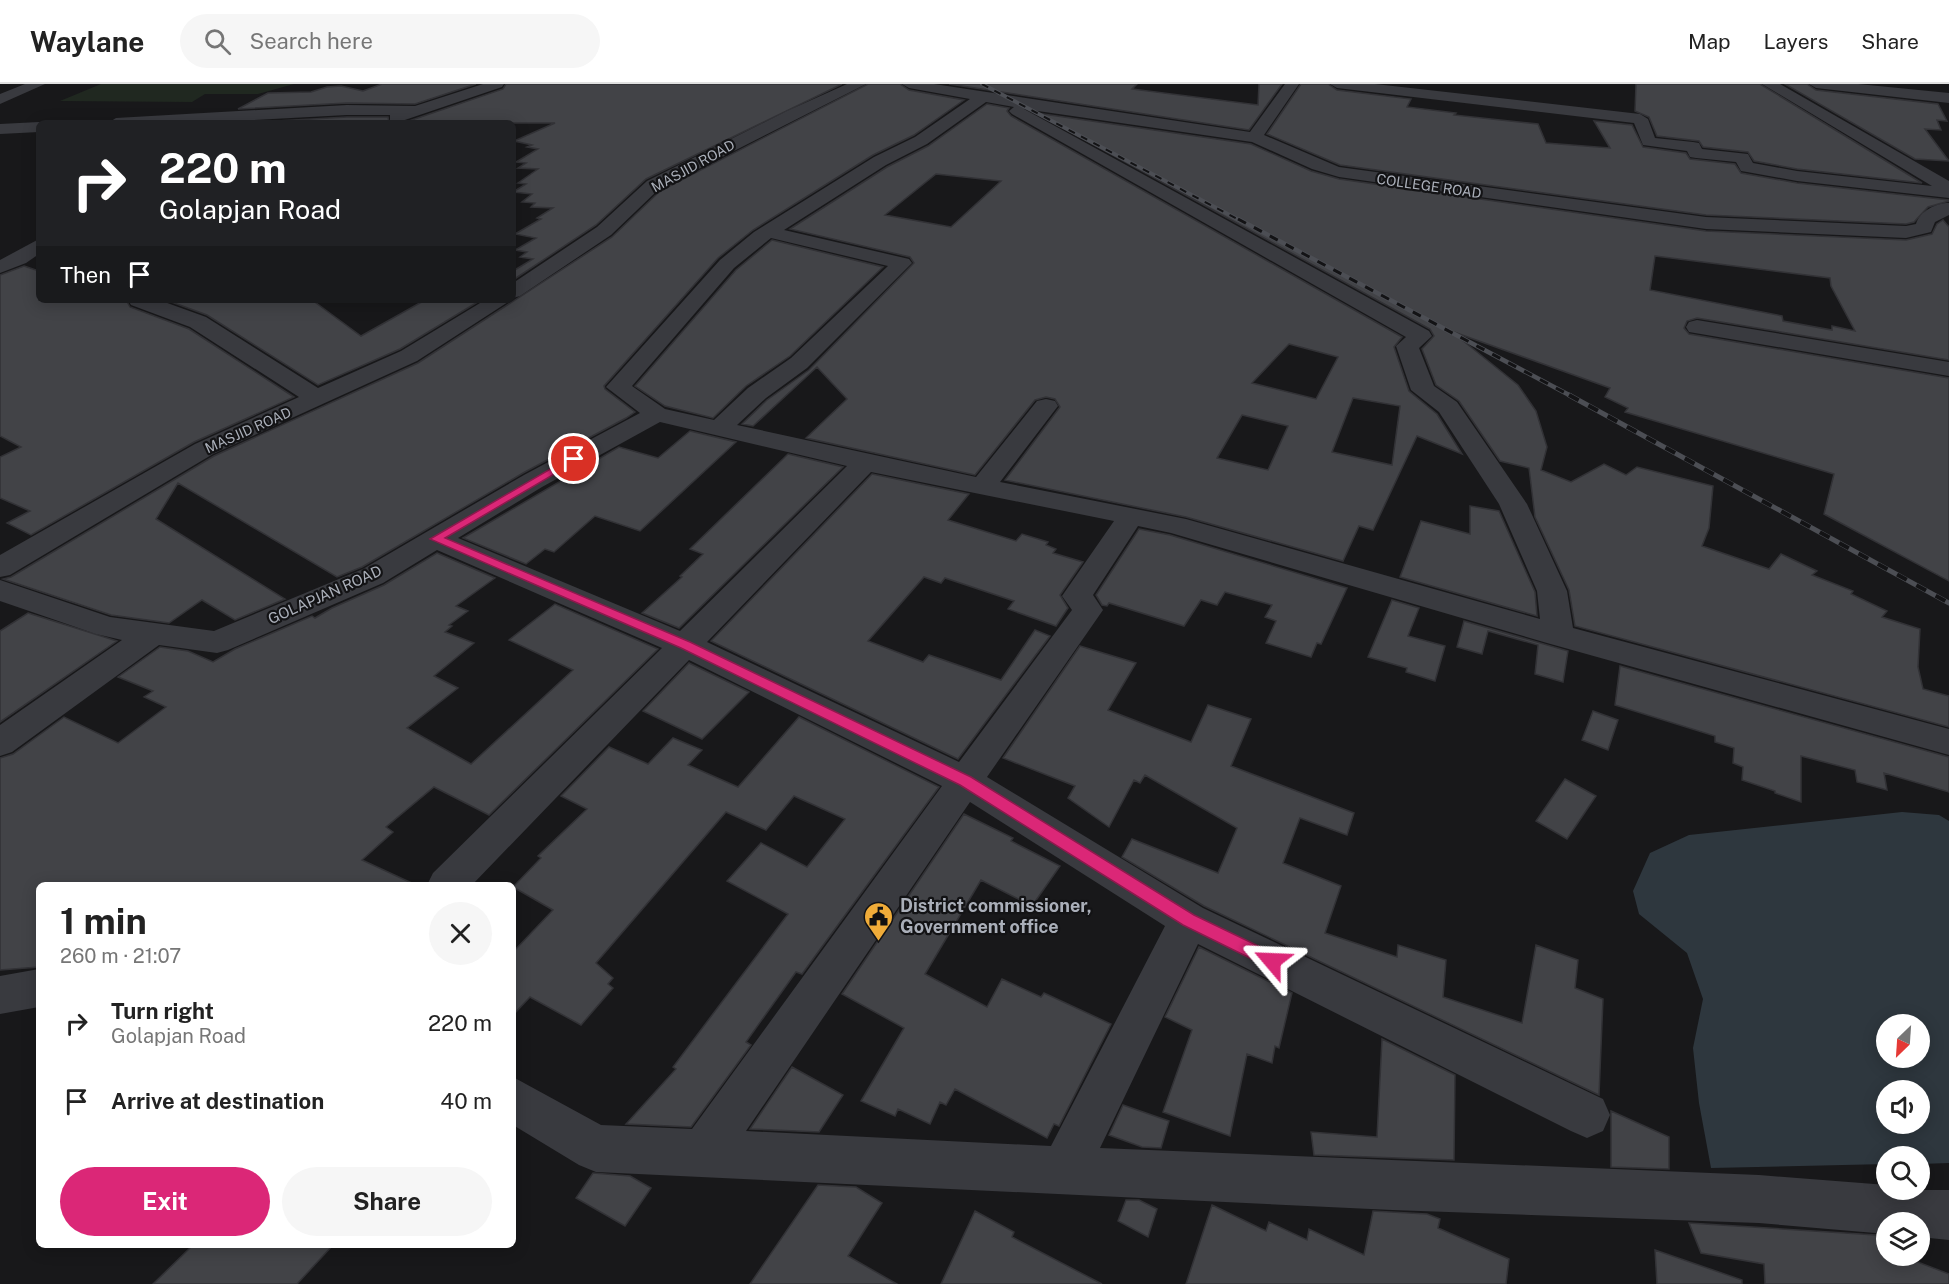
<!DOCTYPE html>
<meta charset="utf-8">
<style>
:root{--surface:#fff;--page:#f6f6f6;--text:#222;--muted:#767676;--line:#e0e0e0;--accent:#db2777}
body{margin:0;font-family:"Public Sans",sans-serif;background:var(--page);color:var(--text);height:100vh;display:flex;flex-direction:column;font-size:22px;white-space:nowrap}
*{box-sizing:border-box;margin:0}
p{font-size:20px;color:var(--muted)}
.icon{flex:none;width:33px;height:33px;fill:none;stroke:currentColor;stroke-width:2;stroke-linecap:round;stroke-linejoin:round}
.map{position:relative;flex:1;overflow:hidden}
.panel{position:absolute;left:36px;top:798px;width:480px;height:366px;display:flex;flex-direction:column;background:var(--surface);border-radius:9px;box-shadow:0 3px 15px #0003}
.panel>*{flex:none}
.guide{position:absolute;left:36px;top:36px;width:480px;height:183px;border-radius:9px;box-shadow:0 3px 15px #0003;background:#202124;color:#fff;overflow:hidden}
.needle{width:39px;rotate:205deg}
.buttons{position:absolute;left:1876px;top:930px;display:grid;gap:12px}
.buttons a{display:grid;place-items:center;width:54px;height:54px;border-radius:50%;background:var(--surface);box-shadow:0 3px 15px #0003;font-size:30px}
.pin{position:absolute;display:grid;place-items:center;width:51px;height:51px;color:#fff;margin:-26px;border:3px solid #fff;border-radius:50%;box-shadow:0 2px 6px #0007}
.me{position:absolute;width:66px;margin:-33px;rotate:296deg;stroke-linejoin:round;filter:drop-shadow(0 0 4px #0008)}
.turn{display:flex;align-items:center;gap:21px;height:126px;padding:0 24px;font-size:27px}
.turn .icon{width:78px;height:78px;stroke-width:2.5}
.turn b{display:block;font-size:42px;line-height:51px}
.then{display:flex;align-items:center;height:57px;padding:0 24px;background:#0003;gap:12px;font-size:22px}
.round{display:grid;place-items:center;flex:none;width:63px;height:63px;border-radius:32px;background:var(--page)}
.overview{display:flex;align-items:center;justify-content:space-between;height:102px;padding:0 24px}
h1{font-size:36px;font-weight:700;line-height:45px}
.cta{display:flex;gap:12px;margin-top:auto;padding:12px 24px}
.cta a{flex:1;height:69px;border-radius:36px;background:var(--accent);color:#fff;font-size:24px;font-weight:700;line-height:69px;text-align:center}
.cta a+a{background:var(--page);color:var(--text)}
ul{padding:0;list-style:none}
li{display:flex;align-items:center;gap:18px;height:78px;padding:0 24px}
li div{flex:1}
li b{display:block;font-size:22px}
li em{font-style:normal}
header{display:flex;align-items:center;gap:36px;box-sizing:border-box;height:84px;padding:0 30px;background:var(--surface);border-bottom:2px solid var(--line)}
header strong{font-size:28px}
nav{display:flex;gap:33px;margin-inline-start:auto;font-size:21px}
.search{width:420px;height:54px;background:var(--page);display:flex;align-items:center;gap:15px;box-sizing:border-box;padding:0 21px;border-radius:33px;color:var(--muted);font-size:22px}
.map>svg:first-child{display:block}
</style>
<header>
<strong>Waylane</strong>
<div class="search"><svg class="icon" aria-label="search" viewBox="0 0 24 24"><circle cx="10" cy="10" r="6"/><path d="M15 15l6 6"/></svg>Search here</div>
<nav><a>Map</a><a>Layers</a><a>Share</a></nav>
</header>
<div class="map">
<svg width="1949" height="1200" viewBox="0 0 1949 1200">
<rect width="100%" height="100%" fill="#18181a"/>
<path fill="#202820" d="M101,0H294L258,10H205L192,18L60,17Z"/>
<path fill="#2e373e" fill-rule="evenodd" d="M1902,728L1939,731L1949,737V1079L1920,1080V1072H1887V1080L1711,1084L1699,1019L1693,964L1703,915L1687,869L1639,830L1633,807L1650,769L1689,751ZM1887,940H1920V974H1887ZM1887,1006H1920V1040H1887Z"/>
<path fill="#424347" stroke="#323236" stroke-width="1.5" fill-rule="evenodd" d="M382,0H476L415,20L347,19L238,25L268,9L311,8L327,3L341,2L363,7Z
M506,0H842L646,95L596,141L513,196V187L533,175L520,173L527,168L515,166L536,154L515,150L541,135L537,134L553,124L531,123L535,119L522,118L532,110L513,108L526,100L518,99L538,85L518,84L526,79L516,78L538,65L527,63L532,61L514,57L555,39H403L503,5Z
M868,0H900L909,6L964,16L914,51L873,71L753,146L718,174L604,302L605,305L635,328L626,334L523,389L362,483L337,493L178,399L156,435L285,515L235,536L202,516L169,539L111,531L3,495L11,493L214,372L418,279L612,153L660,107Z
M949,0H1137L1132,5L1258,21L1259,0H1282L1249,46Z
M1301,0H1328L1337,6L1411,15L1407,23L1456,29L1454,31L1538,40L1546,59L1610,64L1594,37L1632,41L1643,63L1686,69L1690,75L1735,80L1741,89L1797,99L1949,116V117L1928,123L1914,138L1906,140L1706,131L1340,81L1267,50Z
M1636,0H1760L1922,99L1797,85L1754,77L1748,68L1703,63L1699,57L1657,52L1649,33L1635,27Z
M1785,0H1807L1816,6L1938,20L1947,37L1937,36L1941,46L1925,45L1949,77L1915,75Z
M987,20L1009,24L1007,27L1011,32L1402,253L1394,263L1409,307L1437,330L1462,370L1417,352L1373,446L1359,442L1343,477L1186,433L1005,396L1060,323L1055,315L1046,313L1035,316L975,391L806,354L847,315L817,283L753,342L742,340L767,316L809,286L914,179L910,173L790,145L887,83L928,62ZM936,90L1001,97L951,143L885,131ZM1289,260L1338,273L1316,315L1252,299ZM1353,314L1400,322L1392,381L1332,368ZM1242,331L1288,342L1268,386L1217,374Z
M1036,29L1251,60L1311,87L1339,95L1706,147L1906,156L1932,150L1937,140L1943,136L1949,143V276L1697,234L1687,237L1684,244L1689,250L1949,294V497L1824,430L1834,390L1625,328L1628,324L1605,313L1610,304L1451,247L1518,301L1536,327L1547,363L1541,386L1571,398L1604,380L1626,391L1637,383L1713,402L1709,444L1702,462L1769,485L1781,470L1817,487L1812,491L1853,507L1851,510L1887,527L1882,533L1920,545L1918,583L1923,605L1949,612V643L1575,542L1569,506L1535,433L1529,384L1500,377L1459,317L1436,301L1422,265L1434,252L1430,245ZM1655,172L1830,194L1831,202L1855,247L1832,242V246L1783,237L1782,232L1650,206Z
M347,33H388L389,39H241Z
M772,156L883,183L790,272L746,302L713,334L665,322L635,302L736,186Z
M24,182L39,187V216H126L130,223L189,245L294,313L194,358L31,451L7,439L30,427L0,414V373L21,363L0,352V191Z
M166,216H312L361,252L425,216H481L400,265L318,301L207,231Z
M690,347L736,358L640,447L595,432L554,468L545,465L526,480L463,454L619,363L658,374Z
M788,370L843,383L679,544L642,529L682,493L680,492L703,470L690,465Z
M872,390L969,410L948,436L1016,457L1022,450L1048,458L1046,461L1056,465L1053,469L1083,478L1060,511L1068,524L1056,542L1008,525L1014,517L945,494L941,499L924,493L868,557L923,578L929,571L1001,596L1035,546L1050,552L958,675L711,557Z
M1470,422L1499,427L1535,508L1537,532L1400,493L1421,437L1470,450Z
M1139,445L1170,451L1347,504L1321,560L1317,559L1311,573L1266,559L1276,537L1265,533L1272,521L1225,508L1217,521L1201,516L1184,542L1109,519L1107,522L1102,521L1096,511Z
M437,469L495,494L456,522L468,527L449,541L452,542L445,548L474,559L434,592L458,604L407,644L471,680L573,586L509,556L555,520L658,565L489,731L434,703L386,743L393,748L362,776L416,801H39V883L0,886V674L13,670L64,633L118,659L166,623L144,613L153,607L118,593L160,563L188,567L213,578L235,565L312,532L315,534L332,524L384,501Z
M1392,516L1419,524L1408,552L1445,562L1435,597L1406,588L1407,584L1368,573Z
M28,529L117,557L0,638V547Z
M1464,537L1568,567L1563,598L1535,590L1538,561L1488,547L1482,570L1457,563Z
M1080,562L1136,579L1108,626L1191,658L1208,621L1251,635L1231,682L1354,729L1347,751L1300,734L1283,779L1341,802L1325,849L1397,873L1398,861L1446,876L1443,913L1522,939L1536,861L1578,876L1575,904L1603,915L1599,1011L1204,822L1122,773L1132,755L1218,789L1237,744L1145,691L1140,699L1134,696L1109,743L1068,714L1075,702L1003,674Z
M689,579L749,608L702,655L643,627Z
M1620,582L1949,673V708L1884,689L1887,706L1857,698L1855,686L1801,672V718L1775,709V707L1742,696L1743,683L1733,679L1734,664L1715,658V652L1615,621Z
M1593,627L1618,636L1608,666L1582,656Z
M799,633L939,703L802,890L796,888L746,958L751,961L691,1043L626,1040L676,985L673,983L788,830L727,797L761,759L807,783L845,735L794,712L766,746L726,728L596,879L613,894L608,900L613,904L581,941L530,913L513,931V868L553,826L513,803L541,774L538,772L587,725L561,712L609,663L648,680L673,654L702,666L688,681L738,703Z
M1565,695L1596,712L1567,755L1536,737Z
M964,730L1013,754L1011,757L1060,782L1032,822L981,796L925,890L987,923L1002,895L1041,913L1044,909L1111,940L1059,1042L1054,1040L1047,1054L955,1005L946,1021L940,1018L930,1040L898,1025L895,1032L861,1017L904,944L842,910Z
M1199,863L1292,909L1279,964L1275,962L1272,979L1247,970L1230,1052L1163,1028L1192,946L1165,933Z
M1382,955L1455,991L1454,1076L1314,1071L1311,1048L1377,1053Z
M792,983L843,1011L819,1048L750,1045Z
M1123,1021L1169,1037L1161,1064L1142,1063L1109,1051Z
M1611,1027L1669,1053V1085L1611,1083Z
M593,1089L630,1092L651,1104L625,1142L576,1114Z
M818,1101L856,1103L882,1119L848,1172L897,1200H750Z
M1126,1116H1139L1157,1125L1148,1153L1118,1137Z
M1212,1121L1266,1147L1269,1138L1307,1156L1309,1145L1364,1171L1373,1127L1427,1130L1440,1135L1438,1144L1509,1175L1506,1200H1186Z
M975,1127L1014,1148L1012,1153L1102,1200H941Z
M1689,1139L1876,1151L1881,1163L1887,1166V1172H1902L1949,1190V1200H1765L1764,1180L1701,1169Z
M193,1161H333L297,1200H153Z
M1655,1166L1742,1196V1200H1657Z"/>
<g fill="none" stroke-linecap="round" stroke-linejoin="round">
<path fill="#393a3f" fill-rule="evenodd" d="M25,0H45L0,20V10Z
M483,0H504L502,3L396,39L390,37V31H347L199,39H108L116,34L347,21L415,22Z
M847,0H866L659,105L611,151L520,212L513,214V199L597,143L647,97L787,27Z
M902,0H934L1250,48L1285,0H1299L1264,51L1339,83L1706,133L1906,142L1916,140C1920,127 1936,119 1949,119V131L1935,138L1931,148L1906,154L1706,145L1339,93L1312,85L1252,58L1024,25L1429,247L1432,252L1419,264L1434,302L1457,318L1527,420L1567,507L1573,544L1949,645V671L1547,559L1171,449L1138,442L1093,511L1103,526L987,693L1203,824L1603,1015L1610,1031L1603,1047L1587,1054L1571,1047L1198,860L1100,1064L1759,1091L1887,1101V1106H1949V1156L1920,1153V1138H1887V1150L1759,1139L1392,1126L596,1088L579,1081L513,1041V993L601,1041L692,1045L942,702L689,576L472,801H427L433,789L662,564L437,466L383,499L228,566L217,569L159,561L12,668L0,672V641L122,556L96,550L0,517V496L110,533L214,547L363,485L524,391L640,329L606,303L720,176L754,148L874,73L915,53L970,15L909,4ZM986,18L1014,23L1009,27L1012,30L1406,253L1396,262L1411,306L1439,328L1499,420L1537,507L1540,535L1186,435L1000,398L1058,322L1055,317L1046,315L1037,317L976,393L737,341L766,314L807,284L912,179L909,175L784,146L886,81L927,60ZM771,154L888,182L791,274L748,304L714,336L665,325L632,302L734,184ZM660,338L847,382L680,547L458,454L542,403ZM871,388L1114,437L1062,512L1072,526L959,678L707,558ZM970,718L1165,842L1051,1062L746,1047Z
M1330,0H1375L1640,30L1648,35L1655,54L1693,58L1699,59L1702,65L1748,70L1753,79L1797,87L1932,102L1762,0H1780L1949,97V114L1797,97L1747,88L1741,87L1736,78L1696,74L1690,73L1687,67L1643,61L1634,39L1337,4Z
M1809,0H1858L1949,9V19L1816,4Z
M39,38L42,39H39V48L0,50V40Z
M39,155V170L26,179L0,189V176Z
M128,216H159L206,233L318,304L401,267L485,216H511L417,277L213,370L10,491L0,493V471L195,360L299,313L190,243L131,221Z
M1697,236L1949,278V292L1689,248L1686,243L1689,238Z
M39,885V923L0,930V892Z"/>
<defs>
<path id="rail-far2" d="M982,0L1241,137"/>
<path id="rail-far1" d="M1238,135L1571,312"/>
<path id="rail" d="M1569,311L1949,519"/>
</defs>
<use href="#rail-far2" stroke="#4c4e54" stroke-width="4"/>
<use href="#rail-far1" stroke="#4c4e54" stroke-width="4.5"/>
<use href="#rail" stroke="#4c4e54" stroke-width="5"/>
<use href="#rail-far2" stroke="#131315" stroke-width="2" stroke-dasharray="7" stroke-linecap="butt"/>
<use href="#rail-far1" stroke="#131315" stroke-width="3" stroke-dasharray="9" stroke-linecap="butt"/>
<use href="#rail" stroke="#131315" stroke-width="4" stroke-dasharray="11" stroke-linecap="butt"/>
</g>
<path fill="#db2777" stroke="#8e194d" stroke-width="1.5" d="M571,373L580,375L445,454L690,558L971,693L1194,831L1279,872L1281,877L1279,882L1272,885L1266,882L1183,841L960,701L681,564L430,455Z"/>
<defs>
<symbol id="civic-pin" viewBox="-11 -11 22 30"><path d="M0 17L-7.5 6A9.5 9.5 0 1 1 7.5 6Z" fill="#f0ac39" stroke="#131315"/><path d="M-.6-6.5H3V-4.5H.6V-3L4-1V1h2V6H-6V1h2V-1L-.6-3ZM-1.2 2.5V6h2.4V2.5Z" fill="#111"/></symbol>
</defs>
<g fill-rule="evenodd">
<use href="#civic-pin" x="862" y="816" width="33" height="45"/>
</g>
<g text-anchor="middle" stroke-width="4.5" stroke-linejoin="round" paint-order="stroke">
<g font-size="14" fill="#aaafb9" stroke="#131315">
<text transform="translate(693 82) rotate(-29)" y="5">MASJID ROAD</text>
<text transform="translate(1429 102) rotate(8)" y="5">COLLEGE ROAD</text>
<text transform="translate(248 346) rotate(-24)" y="5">MASJID ROAD</text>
</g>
<g font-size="15" fill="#aaafb9" stroke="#131315">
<text transform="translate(325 511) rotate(-24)" y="5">GOLAPJAN ROAD</text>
</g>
<g font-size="18" font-weight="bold" fill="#aaafb9" stroke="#131315" text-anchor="start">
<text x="900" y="828">District commissioner,<tspan x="900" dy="21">Government office</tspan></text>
</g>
</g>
</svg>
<div class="buttons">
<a><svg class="needle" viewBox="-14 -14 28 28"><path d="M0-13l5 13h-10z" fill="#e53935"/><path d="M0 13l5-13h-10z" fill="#767676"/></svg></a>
<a><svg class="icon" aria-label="sound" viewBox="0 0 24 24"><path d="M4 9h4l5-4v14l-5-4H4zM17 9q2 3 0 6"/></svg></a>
<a><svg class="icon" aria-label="search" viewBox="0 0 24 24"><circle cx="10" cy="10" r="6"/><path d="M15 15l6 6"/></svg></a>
<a><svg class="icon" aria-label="layers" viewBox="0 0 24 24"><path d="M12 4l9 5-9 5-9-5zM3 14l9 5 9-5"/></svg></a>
</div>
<div class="pin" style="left:574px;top:375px;background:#d93025"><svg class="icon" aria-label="arrive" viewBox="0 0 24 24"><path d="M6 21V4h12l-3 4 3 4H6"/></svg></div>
<svg class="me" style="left:1272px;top:877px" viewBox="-20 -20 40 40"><path d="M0-17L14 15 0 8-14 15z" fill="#db2777" stroke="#fff" stroke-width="4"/></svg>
<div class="guide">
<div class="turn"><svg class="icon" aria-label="right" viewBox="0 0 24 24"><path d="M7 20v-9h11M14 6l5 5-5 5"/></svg><div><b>220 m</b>Golapjan Road</div></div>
<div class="then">Then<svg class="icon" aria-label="arrive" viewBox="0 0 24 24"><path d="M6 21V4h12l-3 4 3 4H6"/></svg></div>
</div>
<section class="panel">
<div class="overview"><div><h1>1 min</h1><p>260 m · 21:07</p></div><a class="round"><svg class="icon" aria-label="close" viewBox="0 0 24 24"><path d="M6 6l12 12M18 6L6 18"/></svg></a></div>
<ul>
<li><svg class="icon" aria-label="right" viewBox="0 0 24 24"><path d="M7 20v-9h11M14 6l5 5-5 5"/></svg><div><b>Turn right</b><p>Golapjan Road</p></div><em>220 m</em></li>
<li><svg class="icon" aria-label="arrive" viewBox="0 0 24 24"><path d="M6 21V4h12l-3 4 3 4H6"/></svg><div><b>Arrive at destination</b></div><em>40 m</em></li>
</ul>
<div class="cta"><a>Exit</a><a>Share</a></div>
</section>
</div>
